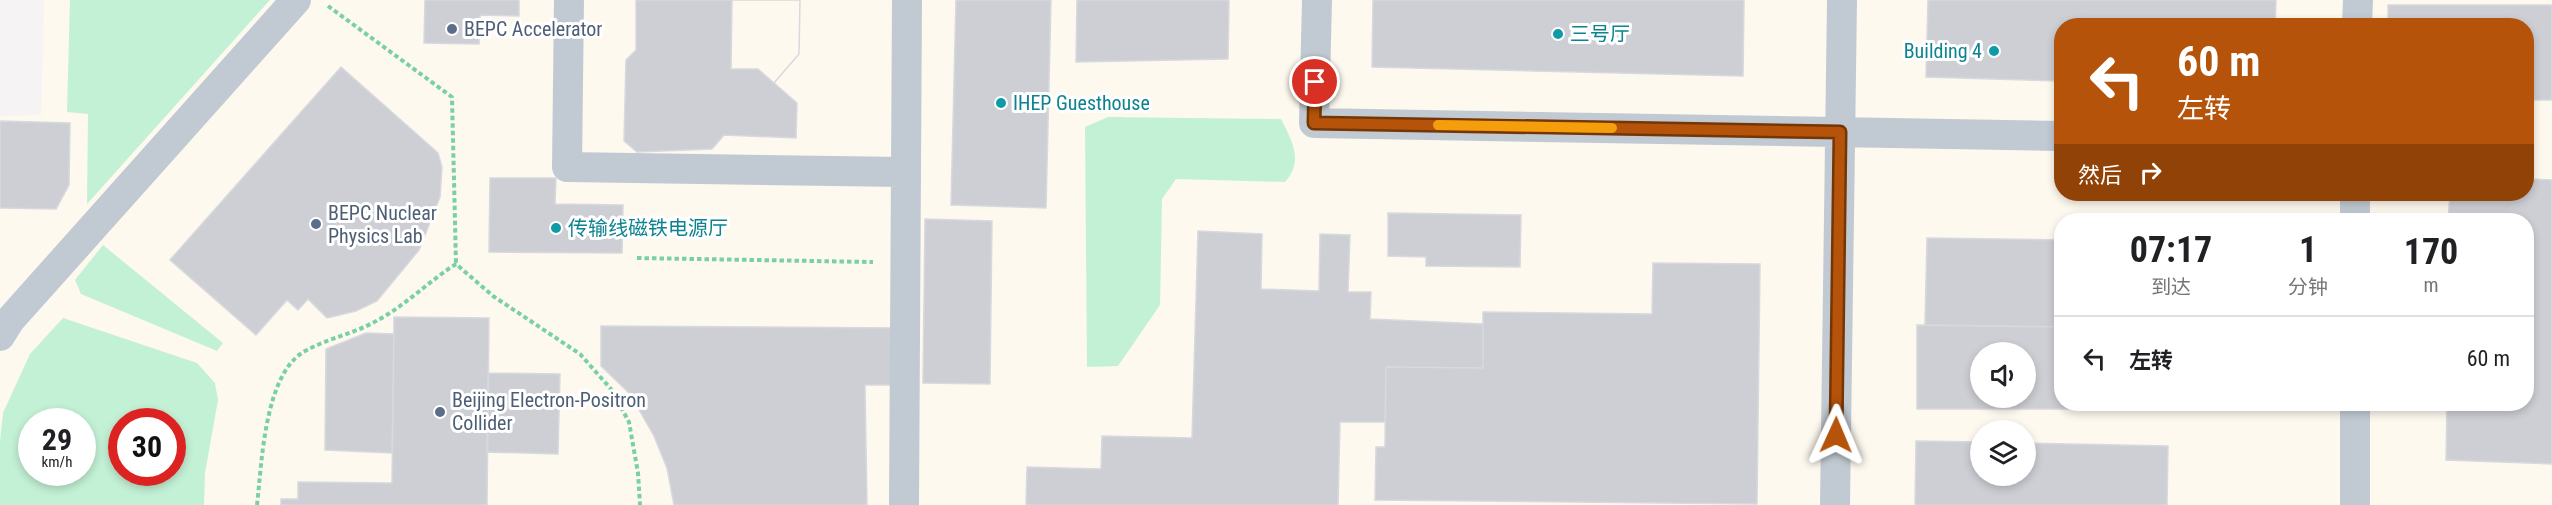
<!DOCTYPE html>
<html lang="zh">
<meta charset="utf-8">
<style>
:root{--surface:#fff;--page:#f6f6f6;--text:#202124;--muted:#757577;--line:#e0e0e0}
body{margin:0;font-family:"Roboto Condensed","Noto Sans SC",sans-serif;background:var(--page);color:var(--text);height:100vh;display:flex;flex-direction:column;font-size:22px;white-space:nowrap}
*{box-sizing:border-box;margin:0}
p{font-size:20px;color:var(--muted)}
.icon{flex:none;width:33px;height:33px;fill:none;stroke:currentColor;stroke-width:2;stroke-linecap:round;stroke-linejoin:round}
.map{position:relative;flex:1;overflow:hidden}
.panel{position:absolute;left:2054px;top:213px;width:480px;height:198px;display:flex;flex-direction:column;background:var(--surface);border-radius:24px;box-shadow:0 3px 9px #0003}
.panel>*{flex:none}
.top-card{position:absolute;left:2054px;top:18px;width:480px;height:183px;border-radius:24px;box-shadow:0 3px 9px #0003;background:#b45309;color:#fff;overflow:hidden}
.fabs{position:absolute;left:1970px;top:342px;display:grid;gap:12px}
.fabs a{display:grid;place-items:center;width:66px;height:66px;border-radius:50%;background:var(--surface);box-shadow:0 3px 9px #0003;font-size:30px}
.speed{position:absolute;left:18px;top:408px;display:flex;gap:12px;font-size:30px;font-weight:700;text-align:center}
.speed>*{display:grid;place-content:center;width:78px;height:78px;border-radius:50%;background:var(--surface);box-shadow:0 3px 9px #0003;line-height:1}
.speed small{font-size:15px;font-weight:400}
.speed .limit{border:9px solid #d22;background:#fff;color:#111}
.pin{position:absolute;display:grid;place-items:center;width:51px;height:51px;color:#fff;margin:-26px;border:3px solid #fff;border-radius:50%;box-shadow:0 2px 6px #0007}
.me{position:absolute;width:66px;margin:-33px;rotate:1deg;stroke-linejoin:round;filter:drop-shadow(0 0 4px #0008)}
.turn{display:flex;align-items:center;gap:21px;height:126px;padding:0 24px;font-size:27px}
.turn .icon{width:78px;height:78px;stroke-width:2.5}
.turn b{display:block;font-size:42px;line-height:51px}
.then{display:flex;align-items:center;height:57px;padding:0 24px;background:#0003;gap:12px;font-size:22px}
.eta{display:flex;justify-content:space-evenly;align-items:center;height:102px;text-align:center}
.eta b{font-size:36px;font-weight:700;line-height:42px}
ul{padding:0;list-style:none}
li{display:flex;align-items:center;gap:18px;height:84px;padding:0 24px;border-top:2px solid var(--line)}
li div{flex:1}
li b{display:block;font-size:22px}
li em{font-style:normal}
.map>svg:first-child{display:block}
</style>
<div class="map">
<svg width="2552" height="505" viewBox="0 0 2552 505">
<rect width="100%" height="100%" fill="#f5f3f3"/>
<path fill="#fdf9ef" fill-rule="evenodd" d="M44,0H2552V505H0V116L41,115ZM2061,26H2526V194H2061ZM2061,220H2526V404H2061ZM1980,352H2025V398H1980ZM32,422H82V472H32ZM122,422H172V472H122ZM1980,430H2025V476H1980Z"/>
<path fill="#c3f1d5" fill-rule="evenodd" d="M70,0H270L87,204L88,114L67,112Z
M1108,117L1281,119C1292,141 1304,161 1285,182L1176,179L1162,199L1160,305L1118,366L1087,367L1085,127Z
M103,245L223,343L217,351L81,294L75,280Z
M63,318L197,363L215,383L218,400L205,473L204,505H0V441L3,413L30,354ZM32,422H82V472H32ZM122,422H172V472H122Z"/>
<path fill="#cdcfd5" stroke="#d7d9de" stroke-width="1.5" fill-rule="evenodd" d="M425,0H519V16L480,15L479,44L424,43Z
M636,0H800L799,54L774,83L797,103L796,138L724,135L712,149L637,152L624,141L626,60L636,50Z
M732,0H800L799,54L774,83L758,69H731Z
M956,0H1051L1046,208L951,205Z
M1077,0H1229L1228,59L1076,62Z
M1373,0H1744L1743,76L1372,67Z
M1928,0H2276L2275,26H2061V81L1926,77Z
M2388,5H2552V100H2526V26H2388Z
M341,67L438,153L442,167L440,197L419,250L377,301L356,311L327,318L308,299L298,310L287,300L256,335L170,260Z
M0,121L70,123L69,185L56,209L0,208Z
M490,178H556L555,204L623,205L622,253L489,252Z
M2526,179L2552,180V464L2446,460L2447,404H2526V220H2448L2450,194H2526Z
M1388,213L1521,215L1520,267L1426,266V257L1388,256Z
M925,219L992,221L990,384L923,383Z
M1198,231L1262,234L1261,289L1319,291L1320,234L1350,235L1348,292H1371L1370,319L1483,324V368L1386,367L1385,422H1340L1338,505H1026L1027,467L1101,469L1102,436L1192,438Z
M1927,238L2061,240V327L1925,325Z
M1653,263L1760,264L1757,504L1375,500L1376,447H1385L1386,367L1483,368V312L1652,314Z
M394,317L489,318L487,505H281V499H298V482L392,483Z
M1917,325L2061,327V404H2071V409H1917ZM1980,352H2025V398H1980Z
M601,326L900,328L899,385H865L867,505H674L667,468L654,436L630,394L601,366Z
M366,333L394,334L392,453L325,450L326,349Z
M488,373L560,374L558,454L487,452Z
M1916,441L1980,442V476H2025V443L2168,446L2167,505H1915Z"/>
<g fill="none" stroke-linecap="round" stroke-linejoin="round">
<path stroke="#7ad0a6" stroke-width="4" stroke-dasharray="4.5 3" stroke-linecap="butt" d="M328,6L452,97L456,264
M637,258L873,262
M257,505C262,463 264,371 307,350C329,338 356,333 378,320C406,305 429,281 456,264L493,296L580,354L611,389L629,422L638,473L640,505"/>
<path stroke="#c1cad2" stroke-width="30" d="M569,0L567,167L904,172
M1317,0L1314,123L2061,136
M2357,26L2358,0
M2355,220V194
M0,336L10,320L296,0
M904,505L907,0
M1835,505L1842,0
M2355,505V404"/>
</g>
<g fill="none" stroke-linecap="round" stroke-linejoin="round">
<defs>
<path id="route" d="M1315,82L1314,123L1840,132L1836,435"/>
</defs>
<use href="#route" stroke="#753606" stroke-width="15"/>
<use href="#route" stroke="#b45309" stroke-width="10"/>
<path stroke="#f59e0b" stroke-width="10" d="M1438,125L1612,128"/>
</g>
<g fill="#5c6f8a" stroke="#fff" stroke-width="2">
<circle cx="452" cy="29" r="6"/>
<circle cx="316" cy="224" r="6"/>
<circle cx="440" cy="412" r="6"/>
</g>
<g fill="#0f9aa8" stroke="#fff" stroke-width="2">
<circle cx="1558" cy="34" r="6"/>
<circle cx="1994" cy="51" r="6"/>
<circle cx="1001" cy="103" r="6"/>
<circle cx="556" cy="228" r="6"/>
</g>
<g text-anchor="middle" stroke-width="6" stroke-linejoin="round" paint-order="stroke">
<g font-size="20" fill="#4e5e75" stroke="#fff" text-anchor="start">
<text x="464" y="36">BEPC Accelerator</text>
<text x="328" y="220">BEPC Nuclear<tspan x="328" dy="23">Physics Lab</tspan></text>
<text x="452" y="407">Beijing Electron-Positron<tspan x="452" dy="23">Collider</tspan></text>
</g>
<g font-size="20" fill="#0d838f" stroke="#fff" text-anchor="start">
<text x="1570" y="41">三号厅</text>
<text x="1982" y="58" text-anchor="end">Building 4</text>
<text x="1013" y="110">IHEP Guesthouse</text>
<text x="568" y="235">传输线磁铁电源厅</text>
</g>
</g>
</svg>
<div class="fabs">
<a><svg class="icon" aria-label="sound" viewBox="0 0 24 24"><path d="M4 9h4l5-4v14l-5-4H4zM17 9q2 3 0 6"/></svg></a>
<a><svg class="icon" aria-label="layers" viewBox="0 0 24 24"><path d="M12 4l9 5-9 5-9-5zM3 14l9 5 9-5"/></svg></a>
</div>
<div class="speed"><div>29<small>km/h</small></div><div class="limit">30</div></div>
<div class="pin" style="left:1315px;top:82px;background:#d93025"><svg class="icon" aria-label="arrive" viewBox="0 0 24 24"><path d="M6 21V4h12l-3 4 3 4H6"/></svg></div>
<svg class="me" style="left:1836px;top:435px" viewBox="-20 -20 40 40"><path d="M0-17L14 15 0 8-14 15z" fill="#b45309" stroke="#fff" stroke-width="4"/></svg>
<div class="top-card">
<div class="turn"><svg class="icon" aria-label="left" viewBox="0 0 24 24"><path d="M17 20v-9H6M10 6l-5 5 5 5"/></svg><div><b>60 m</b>左转</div></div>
<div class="then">然后<svg class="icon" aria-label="right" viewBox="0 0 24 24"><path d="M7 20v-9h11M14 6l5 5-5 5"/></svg></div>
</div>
<section class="panel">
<div class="eta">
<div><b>07:17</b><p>到达</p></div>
<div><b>1</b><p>分钟</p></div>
<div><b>170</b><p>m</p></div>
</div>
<ul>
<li><svg class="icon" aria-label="left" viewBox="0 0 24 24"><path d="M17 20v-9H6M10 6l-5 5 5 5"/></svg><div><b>左转</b></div><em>60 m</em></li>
</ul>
</section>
</div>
